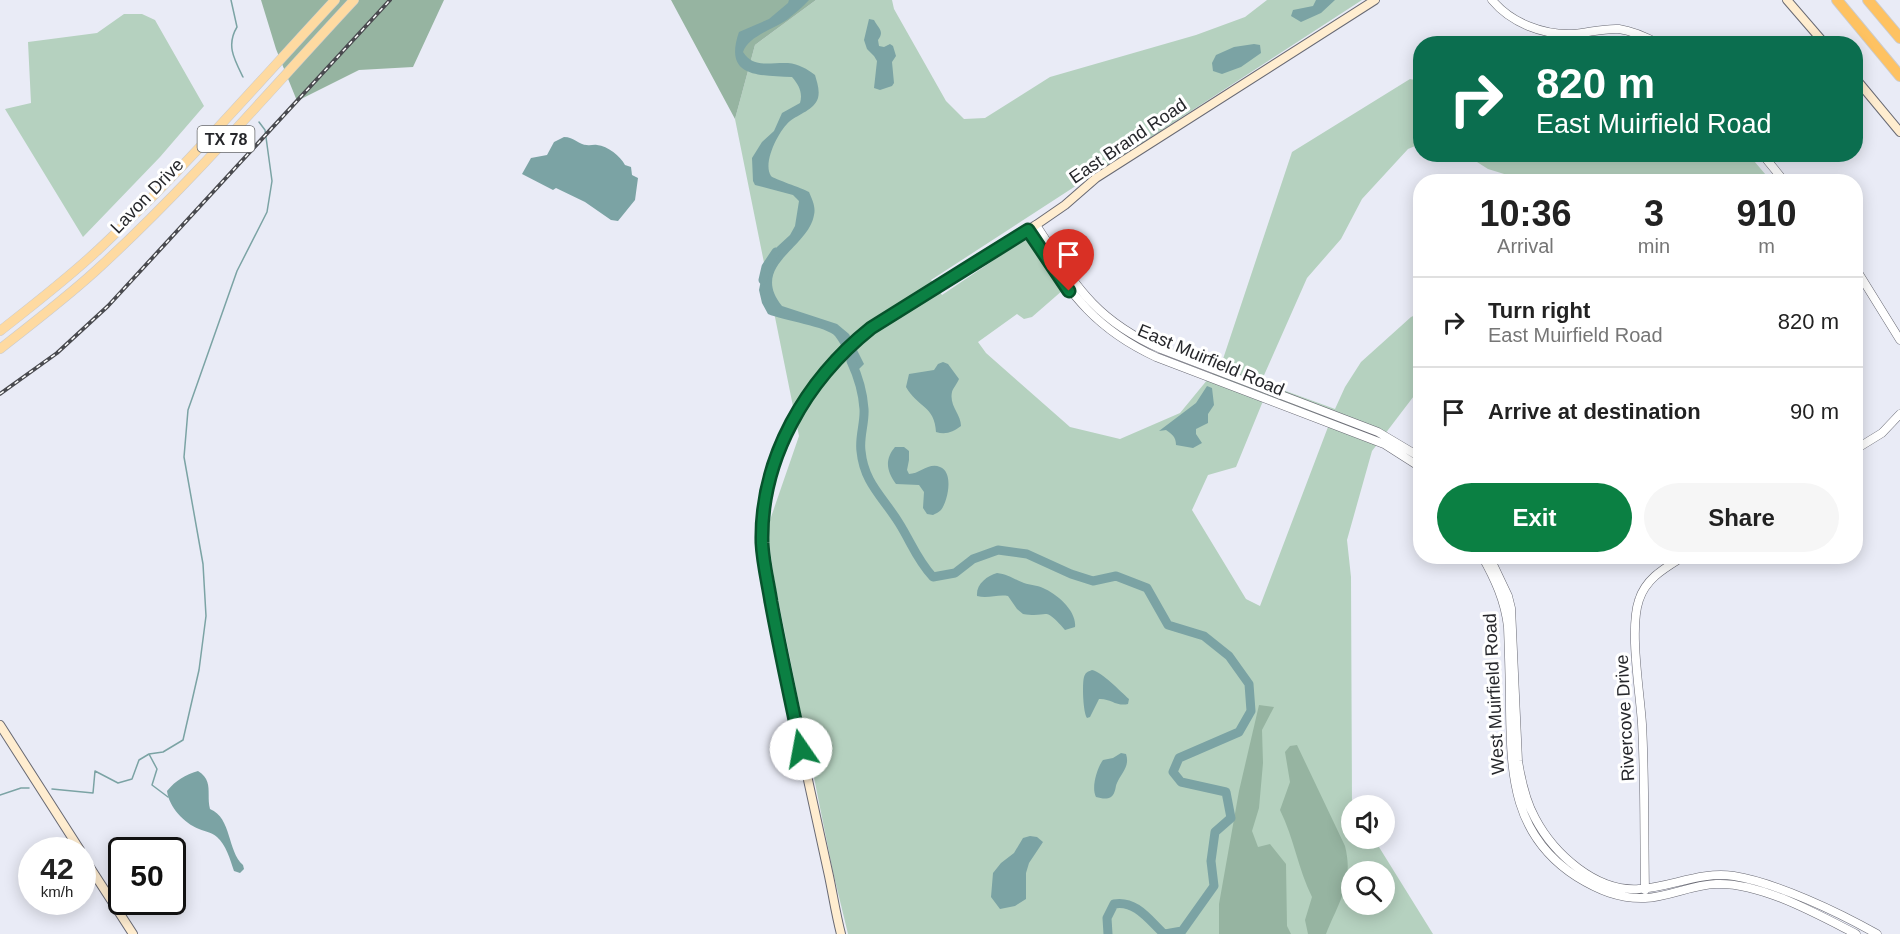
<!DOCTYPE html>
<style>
:root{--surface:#fff;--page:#f6f6f6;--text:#222;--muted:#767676;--line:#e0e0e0;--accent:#0b8043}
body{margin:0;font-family:Helvetica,sans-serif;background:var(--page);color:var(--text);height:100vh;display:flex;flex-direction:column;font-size:22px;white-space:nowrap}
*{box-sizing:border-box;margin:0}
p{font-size:20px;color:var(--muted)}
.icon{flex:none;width:33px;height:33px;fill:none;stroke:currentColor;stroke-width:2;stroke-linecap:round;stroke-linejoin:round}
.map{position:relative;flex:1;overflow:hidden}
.panel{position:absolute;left:1413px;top:174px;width:450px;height:390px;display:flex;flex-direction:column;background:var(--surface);border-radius:24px;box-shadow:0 3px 15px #0003}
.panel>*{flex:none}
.hud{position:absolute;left:1413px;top:36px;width:450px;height:126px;border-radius:24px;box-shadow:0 3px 15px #0003;background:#0b6e4f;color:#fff;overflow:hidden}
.tools{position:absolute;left:1341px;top:795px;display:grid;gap:12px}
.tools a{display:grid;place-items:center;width:54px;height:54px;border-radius:50%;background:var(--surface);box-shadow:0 3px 15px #0003;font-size:30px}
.speed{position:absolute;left:18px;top:837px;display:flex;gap:12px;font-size:30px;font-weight:700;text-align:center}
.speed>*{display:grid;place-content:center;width:78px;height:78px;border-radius:50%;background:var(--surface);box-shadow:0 3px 15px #0003;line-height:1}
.speed small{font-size:15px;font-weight:400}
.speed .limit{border:3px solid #111;border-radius:9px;background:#fff;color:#111}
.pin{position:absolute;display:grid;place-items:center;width:51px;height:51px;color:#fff;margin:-62px -26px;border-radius:50% 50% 50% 0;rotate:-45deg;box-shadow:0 0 6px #0007}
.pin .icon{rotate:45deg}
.me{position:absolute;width:66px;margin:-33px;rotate:348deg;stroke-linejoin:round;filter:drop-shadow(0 0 4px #0008)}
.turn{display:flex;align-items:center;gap:21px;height:126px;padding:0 24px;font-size:27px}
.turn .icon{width:78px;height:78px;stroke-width:2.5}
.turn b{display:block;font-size:42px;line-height:51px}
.eta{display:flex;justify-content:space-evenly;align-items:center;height:102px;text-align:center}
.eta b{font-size:36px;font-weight:600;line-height:42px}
.cta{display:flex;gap:12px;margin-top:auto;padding:12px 24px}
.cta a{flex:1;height:69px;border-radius:36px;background:var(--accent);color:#fff;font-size:24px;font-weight:600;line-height:69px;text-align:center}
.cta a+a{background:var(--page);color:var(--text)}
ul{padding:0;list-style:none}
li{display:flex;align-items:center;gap:18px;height:90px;padding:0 24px;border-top:2px solid var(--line)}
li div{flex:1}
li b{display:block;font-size:22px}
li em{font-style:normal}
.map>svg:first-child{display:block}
</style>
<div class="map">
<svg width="1900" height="934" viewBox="0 0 1900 934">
<rect width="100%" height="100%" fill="#e9ebf6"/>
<path fill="#b5d1bf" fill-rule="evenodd" d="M816,0H892L894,9L946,101L964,119L985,118L1050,77L1196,35L1245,17L1267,0H1362L931,280L942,295L1028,237L1063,290L1032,317L1024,319L1017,314L978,342L986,353L1070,427L1120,439L1180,413L1222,362L1292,152L1410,79L1420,81V144L1408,149L1362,199L1341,239L1307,278L1261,382L1335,409L1345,387L1361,362L1411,317L1420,313V388L1372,451L1347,540L1351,577L1352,803L1353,805L1352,806V838L1374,839L1433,934H848L833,872L775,584L769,543V523L799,436L735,119L755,45ZM1263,401L1328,427L1260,606L1246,599L1192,510L1208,475L1236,467ZM1352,872H1384V904H1352Z
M124,14H142L155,20L204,106L160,157L83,237L5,109L31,103L28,42L97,33Z
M1466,155H1749L1771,181H1527L1488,169Z"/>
<path fill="#96b4a1" d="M261,0H444L413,67L359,70L297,101L276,49Z
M671,0H816L755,45L735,119Z
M1259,705L1274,707L1262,730L1263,763L1259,808L1252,831L1258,847L1270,844L1286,864L1287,926L1291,934H1219V904L1239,791Z
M1297,745L1345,846C1354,881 1339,902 1326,934H1308L1305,920L1312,897C1298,869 1294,838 1280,810L1290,782L1285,752L1290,746Z"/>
<path fill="#7ba3a4" d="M789,0H809C803,7 795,13 788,19C776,28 748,36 743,52C754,69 771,62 788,63C799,64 807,69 815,75C817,82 820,90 818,98C814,110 799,114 790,121C779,130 762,163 771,176C774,179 802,188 809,192C812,199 816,207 814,215C808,249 749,265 782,306L837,324L849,334L864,364L855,373C848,361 843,346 835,336C828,327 782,320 768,314L762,303L759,290L761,280L777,247L790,235L795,226L799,201L793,195L755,185L753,181L752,158L762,142L774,131L782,113L800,103C803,93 799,85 792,77C759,75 723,78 739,32L769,19L788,3Z
M1316,0H1335L1321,13L1301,22L1291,16L1293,10L1313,6Z
M869,19L874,20C878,28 885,31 878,40L879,46L884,47L890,44L893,46L896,56L892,62L894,83L892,86L880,90L874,88L877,61L874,56L867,49L864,40Z
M1254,44L1260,45L1261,53L1241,67L1222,74L1213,71L1212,63L1216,55L1234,47Z
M564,137C574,137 579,145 587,145C590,146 594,144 597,145C608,146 620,156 625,165L631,167L632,175L638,178L635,200L618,221L611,220L585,202L556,188L553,190L522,174L531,158L547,155L554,142Z
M943,362L948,364L959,379C957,384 953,388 952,392C949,406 961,414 961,426C953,432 946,435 936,432C935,406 917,407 906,387L909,374L934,370L938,364Z
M1207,386L1212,388L1214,405L1208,414V423L1196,429V434L1202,443L1193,448L1176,445C1176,437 1172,434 1166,430L1159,431L1196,403Z
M895,447H904L909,451V460L907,470L909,474C920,474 929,462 940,467C954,472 948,501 941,510C939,512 935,514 933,515L927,514L923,508L924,492L919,485L896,484C887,472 884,460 895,447Z
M997,573C1007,574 1014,579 1024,583C1030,585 1037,585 1043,588C1057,594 1077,611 1075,627L1065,630C1042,604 1050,619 1023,614L1017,609L1008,596C998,594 988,599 977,596C976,584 987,576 997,573Z
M1092,670C1102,672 1120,691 1129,699L1128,704C1117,707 1110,698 1099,699L1090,717L1087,718C1083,712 1082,684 1084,677C1086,672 1087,672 1092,670Z
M1121,753L1126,754C1130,766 1122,772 1117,783C1115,787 1116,793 1111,797C1106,800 1101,798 1096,797C1091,788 1097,768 1103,760L1113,758Z
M198,771C214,781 206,794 210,809C232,818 227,851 243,865L244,869L240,873L234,871C230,859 226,845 217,837C211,832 206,832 199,829C184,823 169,807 167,791C176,780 185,775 198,771Z
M1030,836L1037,837L1043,842L1029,863L1026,873V899L1015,906L1000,909L991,897L993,873L1001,863L1014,853L1023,838Z"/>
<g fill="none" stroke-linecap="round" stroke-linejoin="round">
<path stroke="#7ba3a4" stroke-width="1.5" d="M231,0L237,27C226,45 234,59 243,77
M149,754L163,752L183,740L199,670L206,616L203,564L184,457L188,410L237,271L267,212L272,181L265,130L259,122
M52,789L93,793L95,771L118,783L132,779L139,760L149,754L157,769L152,785L168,797
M0,795L21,788H29"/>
<path stroke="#7ba3a4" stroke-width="9" d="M763,280L766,267L776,252
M851,361C858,376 863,393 864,409C865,423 859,437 861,451C864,483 883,497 899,523C911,542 917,560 933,577L955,573L973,559L998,550L1027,554L1071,574L1093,581L1116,576L1147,588L1168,625L1204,636L1229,656L1249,684L1251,711L1239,732L1179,758L1173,772L1181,782L1226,792L1231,818L1215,832L1211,861L1214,886L1182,931L1165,934
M1108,934L1107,918L1114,904C1136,900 1149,920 1164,934"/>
<defs>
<path id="tertiary" d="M1492,0C1511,23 1543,35 1572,34C1588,33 1603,28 1619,29C1633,31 1646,37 1659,44
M1762,154L1785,182
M1036,225C1075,284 1093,319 1161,349L1378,432L1420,457
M1028,230C1068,288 1089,326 1156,357L1384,444L1420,467
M1856,269L1900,340
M1856,449L1882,433L1900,414
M1482,556C1495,579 1505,601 1508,627C1509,654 1510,681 1510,709C1511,776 1513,836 1577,877C1598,890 1619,899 1645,898C1669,897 1691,885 1716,884C1760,882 1817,914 1856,934
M1489,556L1508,596L1511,608L1518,761C1521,780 1525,800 1535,818C1554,854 1596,892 1639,889C1672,887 1700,871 1734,876C1777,883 1838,912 1877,934
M1645,890C1644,835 1645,780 1642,724C1640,692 1629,629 1639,600C1646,578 1665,568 1684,556"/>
<path id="secondary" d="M1787,0L1825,44
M1856,79L1900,132
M0,725L80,850
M82,855L133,934
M841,934C836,915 833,895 829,876C818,826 807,776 796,725C787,684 778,643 771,601C768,581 763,562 762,542C761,457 806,380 871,328L1036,225L1065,205L1096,178L1375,0"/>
<path id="primary" d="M0,331C33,305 67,279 99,249C182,171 257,84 335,0
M0,349C34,322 70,295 102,265C192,182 271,89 354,0"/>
<path id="motorway" d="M1837,0L1900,76
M1868,0L1900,38"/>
</defs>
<use href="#tertiary" stroke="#686973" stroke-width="9"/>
<use href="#secondary" stroke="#686973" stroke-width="10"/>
<use href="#primary" stroke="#cbcbcc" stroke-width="10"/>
<use href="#motorway" stroke="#cbcbcc" stroke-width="12"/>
<use href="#tertiary" stroke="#fff" stroke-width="8"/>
<use href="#secondary" stroke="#ffedd0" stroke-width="8"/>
<use href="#primary" stroke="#fedaa1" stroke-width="9"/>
<use href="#motorway" stroke="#fec262" stroke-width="10"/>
<defs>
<path id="rail" d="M0,394L57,353L108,306L390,0"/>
</defs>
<use href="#rail" stroke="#494a4f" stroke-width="4"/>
<use href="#rail" stroke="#fff" stroke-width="1.5" stroke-dasharray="4.5" stroke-linecap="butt"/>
</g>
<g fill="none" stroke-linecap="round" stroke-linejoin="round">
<defs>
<path id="route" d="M801,749C791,700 780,651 771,602C768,583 763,563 762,543C760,458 806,380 871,328L1028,230L1069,291"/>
</defs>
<use href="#route" stroke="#07532c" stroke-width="15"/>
<use href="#route" stroke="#0b8043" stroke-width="10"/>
</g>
<g text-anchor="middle" stroke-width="6" stroke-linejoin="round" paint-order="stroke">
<rect fill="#fff" stroke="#67686b" stroke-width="1.5" x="197.5" y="126" width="57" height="26" rx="4.5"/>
<g font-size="16" font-weight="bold" fill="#26272b">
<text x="226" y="145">TX 78</text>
</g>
<g font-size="18" fill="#26272b" stroke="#fff">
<text transform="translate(1128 141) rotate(-34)" y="6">East Brand Road</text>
<text transform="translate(147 196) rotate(-46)" y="6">Lavon Drive</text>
<text transform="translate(1211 360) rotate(23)" y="6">East Muirfield Road</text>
<text transform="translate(1494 694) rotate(-93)" y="6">West Muirfield Road</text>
<text transform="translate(1625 718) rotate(-93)" y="6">Rivercove Drive</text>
</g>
</g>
</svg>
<div class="tools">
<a><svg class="icon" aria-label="sound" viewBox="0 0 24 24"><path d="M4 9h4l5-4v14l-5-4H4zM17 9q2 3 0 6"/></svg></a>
<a><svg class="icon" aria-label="search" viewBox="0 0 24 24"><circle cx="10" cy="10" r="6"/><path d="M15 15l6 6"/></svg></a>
</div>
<div class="speed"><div>42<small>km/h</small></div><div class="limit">50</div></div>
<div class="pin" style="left:1069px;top:291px;background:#d93025"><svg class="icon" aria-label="arrive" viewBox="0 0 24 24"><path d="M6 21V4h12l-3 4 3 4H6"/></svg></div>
<svg class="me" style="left:801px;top:749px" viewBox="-20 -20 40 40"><circle r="19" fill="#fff"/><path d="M0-13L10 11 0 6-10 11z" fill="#0b8043"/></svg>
<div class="hud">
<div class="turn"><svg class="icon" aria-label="right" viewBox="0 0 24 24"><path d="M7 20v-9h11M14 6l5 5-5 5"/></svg><div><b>820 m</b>East Muirfield Road</div></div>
</div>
<section class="panel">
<div class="eta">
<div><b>10:36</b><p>Arrival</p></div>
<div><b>3</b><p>min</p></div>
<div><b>910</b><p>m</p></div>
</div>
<ul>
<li><svg class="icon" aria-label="right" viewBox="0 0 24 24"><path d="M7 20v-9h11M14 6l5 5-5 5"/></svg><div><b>Turn right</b><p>East Muirfield Road</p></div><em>820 m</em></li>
<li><svg class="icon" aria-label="arrive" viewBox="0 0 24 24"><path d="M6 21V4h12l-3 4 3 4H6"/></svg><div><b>Arrive at destination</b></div><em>90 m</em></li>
</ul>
<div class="cta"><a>Exit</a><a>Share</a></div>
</section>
</div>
